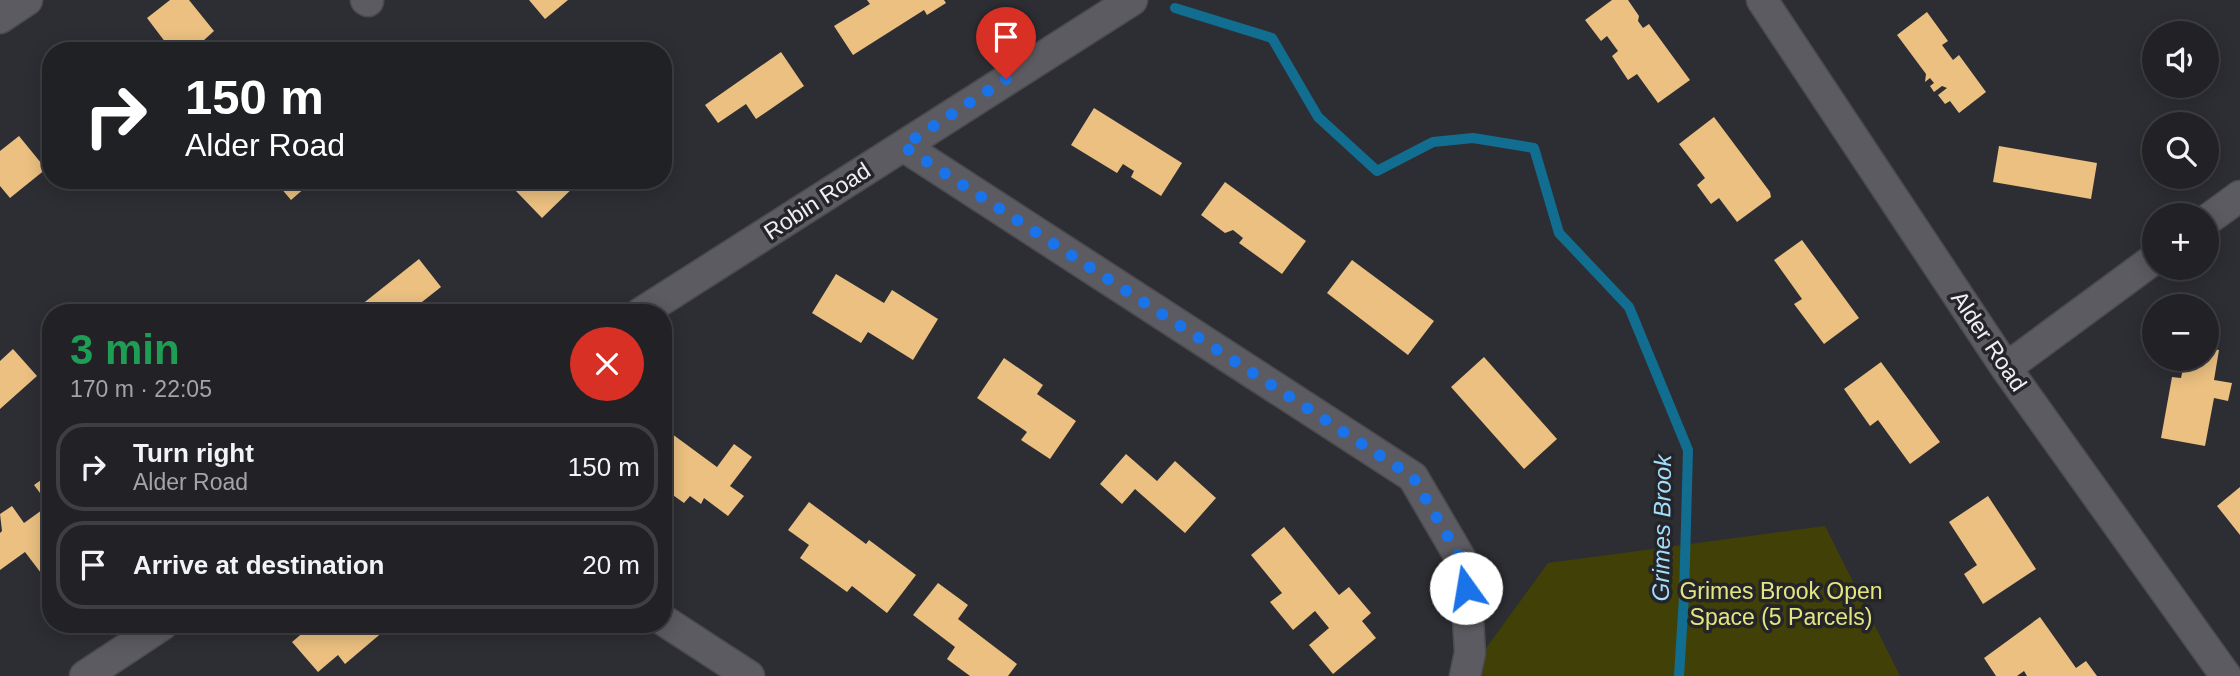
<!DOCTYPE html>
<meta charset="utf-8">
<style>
:root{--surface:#222226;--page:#2a2a2e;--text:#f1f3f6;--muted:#a2a4a7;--line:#3f3f43}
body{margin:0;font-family:Arial,sans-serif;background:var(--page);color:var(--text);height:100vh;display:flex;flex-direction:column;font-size:26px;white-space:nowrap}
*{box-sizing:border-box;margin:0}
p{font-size:23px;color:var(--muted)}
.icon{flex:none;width:38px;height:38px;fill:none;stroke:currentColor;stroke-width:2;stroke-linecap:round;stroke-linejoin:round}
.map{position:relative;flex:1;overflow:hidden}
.drawer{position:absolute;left:42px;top:304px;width:630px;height:329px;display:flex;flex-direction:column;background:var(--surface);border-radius:28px;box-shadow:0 4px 18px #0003,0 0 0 2px var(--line)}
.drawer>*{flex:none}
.guide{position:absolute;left:42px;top:42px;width:630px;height:147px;border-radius:28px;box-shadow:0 4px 18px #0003,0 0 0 2px var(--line);background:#202124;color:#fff;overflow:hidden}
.controls{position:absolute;left:2142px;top:21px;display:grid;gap:14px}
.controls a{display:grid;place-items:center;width:77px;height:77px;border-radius:50%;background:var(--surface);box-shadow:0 4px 18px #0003,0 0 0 2px var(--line);font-size:35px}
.pin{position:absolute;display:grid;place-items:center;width:60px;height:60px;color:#fff;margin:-72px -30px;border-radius:50% 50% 50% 0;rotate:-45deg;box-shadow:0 0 7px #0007}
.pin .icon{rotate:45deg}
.me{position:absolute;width:77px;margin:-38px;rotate:347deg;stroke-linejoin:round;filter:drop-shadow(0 0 5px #0008)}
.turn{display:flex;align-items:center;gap:24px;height:147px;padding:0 28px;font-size:32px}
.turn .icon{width:91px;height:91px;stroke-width:2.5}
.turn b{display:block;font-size:49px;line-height:60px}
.round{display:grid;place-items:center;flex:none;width:74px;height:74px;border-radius:37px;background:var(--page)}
.overview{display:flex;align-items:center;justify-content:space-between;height:119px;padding:0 28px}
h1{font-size:42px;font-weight:800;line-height:52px;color:#1e9e55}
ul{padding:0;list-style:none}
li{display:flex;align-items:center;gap:21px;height:88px;margin:0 14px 10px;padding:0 14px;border:4px solid var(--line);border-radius:28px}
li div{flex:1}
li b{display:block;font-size:26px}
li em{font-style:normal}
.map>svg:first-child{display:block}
</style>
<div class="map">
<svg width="2240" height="676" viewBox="0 0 2240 676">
<rect width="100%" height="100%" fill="#2d2e33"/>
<path fill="#414107" d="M1825,526L1900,676H1466L1548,563Z"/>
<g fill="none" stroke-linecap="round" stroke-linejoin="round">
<path stroke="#126e90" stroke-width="10" d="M1175,8L1272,38L1318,117L1377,171L1433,142L1473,138L1534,148L1559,233L1629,307L1688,450L1684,597L1679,676"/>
</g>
<path fill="#ebc080" d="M170,0H189L214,31L203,41L211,51H172L147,18Z
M529,0H568L545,19Z
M867,0H944L946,3L927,15L924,10L853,55L834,26L870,4Z
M1612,0H1628L1639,16L1638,21L1643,28L1649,24L1690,80L1658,103L1637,74L1628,80L1612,56L1618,51L1607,36L1601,41L1585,20Z
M1927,12L1948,41L1942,45L1953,60L1959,55L1986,92L1959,113L1950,101L1945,104L1938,95L1947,88L1942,86L1934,92L1930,86L1934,83L1930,78L1925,82L1926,74L1897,35Z
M781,52L804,86L756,119L746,104L718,123L705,105Z
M1094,108L1182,163L1161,196L1131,177L1134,171L1123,164L1117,173L1071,145Z
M1714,117L1770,192L1771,197L1737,222L1719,198L1711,204L1697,185L1705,178L1679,144Z
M19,136L46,169L10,198L0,186V151Z
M1999,146L2097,163L2091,199L1993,182Z
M274,180H314L291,200Z
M525,180H581L542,218L515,190Z
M1225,182L1306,241L1282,274L1239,243L1243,238L1233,230L1225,233L1201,215Z
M1802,240L1859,318L1824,344L1794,304L1802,299L1774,260Z
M419,259L441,287L408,313H351Z
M1352,260L1434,321L1408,355L1327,293Z
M836,274L884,303L892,290L938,319L913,360L868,332L861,343L812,313Z
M2207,348L2219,350L2214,380L2232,383L2228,401L2214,398L2205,446L2161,438L2172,377L2181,378L2185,359H2207Z
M13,349L37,376L0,409V361Z
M1484,357L1557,439L1524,469L1451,387Z
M1004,358L1043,385L1037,394L1076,421L1050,459L1021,440L1027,432L977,398Z
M1881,362L1940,442L1910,464L1878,420L1870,426L1844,389Z
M668,431L717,467L734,444L752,457L730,486L744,496L728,516L704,498L701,504L690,496L684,503L663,488V437Z
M1126,454L1157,481L1175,461L1216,498L1185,533L1135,489L1122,504L1100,484Z
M51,473V566L41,573L25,552L0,570V533L2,531L0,514L12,506L24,523L49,505L34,485Z
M2240,487V535L2217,506Z
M1988,496L2036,569L1983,604L1964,574L1977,565L1949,522Z
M809,502L866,544L869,540L916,575L887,613L852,586L847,592L800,558L809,545L788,530Z
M1284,527L1339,595L1349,587L1371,613L1362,621L1376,638L1333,674L1309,645L1329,628L1315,611L1293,630L1270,602L1282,593L1251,555Z
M938,583L968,605L958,619L1017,664L1008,676H970L947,659L955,647L913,615Z
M2040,617L2076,668L2086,661L2097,676H2027L2024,671L2017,676H1996L1984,658Z
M312,625H322L324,628L328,625H391L345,664L338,655L318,672L292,642Z"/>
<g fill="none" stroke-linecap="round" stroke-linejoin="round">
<defs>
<path id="minor" d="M366,0L368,1
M1762,0L2006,368L2226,676
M0,18L27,0
M903,146L1413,477L1465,566L1470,653L1465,676
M2207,220L2240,196
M641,313L1132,0
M2006,368L2154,259
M663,620L749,676
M85,676L162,625"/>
</defs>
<use href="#minor" stroke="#4a4a4e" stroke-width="33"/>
<use href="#minor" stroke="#5b5b61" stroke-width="30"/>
</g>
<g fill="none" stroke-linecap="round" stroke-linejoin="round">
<path stroke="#1a73e8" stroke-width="12" stroke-dasharray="0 21.6" d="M1006,79L903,146L1413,477L1465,566L1466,588"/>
</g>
<g text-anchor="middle" stroke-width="7" stroke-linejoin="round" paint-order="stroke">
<g font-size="23" fill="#eeeff2" stroke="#242429">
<text transform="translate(817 201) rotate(-33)" y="8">Robin Road</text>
<text transform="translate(1989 341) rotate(56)" y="8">Alder Road</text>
</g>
<g font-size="23" fill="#e3e680" stroke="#242429">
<text x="1781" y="599">Grimes Brook Open<tspan x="1781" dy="26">Space (5 Parcels)</tspan></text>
</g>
<g font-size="24" font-style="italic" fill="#a1defc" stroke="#242429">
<text transform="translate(1662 528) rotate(-89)" y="8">Grimes Brook</text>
</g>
</g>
</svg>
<div class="controls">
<a><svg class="icon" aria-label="sound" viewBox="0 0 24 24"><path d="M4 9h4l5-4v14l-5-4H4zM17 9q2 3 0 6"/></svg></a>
<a><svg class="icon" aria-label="search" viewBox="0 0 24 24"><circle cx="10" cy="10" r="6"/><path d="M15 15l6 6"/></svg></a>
<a>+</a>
<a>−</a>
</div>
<div class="pin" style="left:1006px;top:79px;background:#d93025"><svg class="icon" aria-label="arrive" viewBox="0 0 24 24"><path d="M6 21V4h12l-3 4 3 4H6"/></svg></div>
<svg class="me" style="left:1466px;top:588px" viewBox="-20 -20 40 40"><circle r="19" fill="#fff"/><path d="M0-13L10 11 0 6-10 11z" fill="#1a73e8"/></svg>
<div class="guide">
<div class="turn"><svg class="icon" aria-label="right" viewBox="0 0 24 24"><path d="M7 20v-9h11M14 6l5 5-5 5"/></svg><div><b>150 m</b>Alder Road</div></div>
</div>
<section class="drawer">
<div class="overview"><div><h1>3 min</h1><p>170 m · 22:05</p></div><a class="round" style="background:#d93025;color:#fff"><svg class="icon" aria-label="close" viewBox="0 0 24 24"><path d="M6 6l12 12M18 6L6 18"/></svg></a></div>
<ul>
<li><svg class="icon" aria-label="right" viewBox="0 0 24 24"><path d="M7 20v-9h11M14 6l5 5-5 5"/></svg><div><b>Turn right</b><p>Alder Road</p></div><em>150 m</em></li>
<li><svg class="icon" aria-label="arrive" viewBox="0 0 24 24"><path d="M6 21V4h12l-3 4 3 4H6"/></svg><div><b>Arrive at destination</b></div><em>20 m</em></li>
</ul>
</section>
</div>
